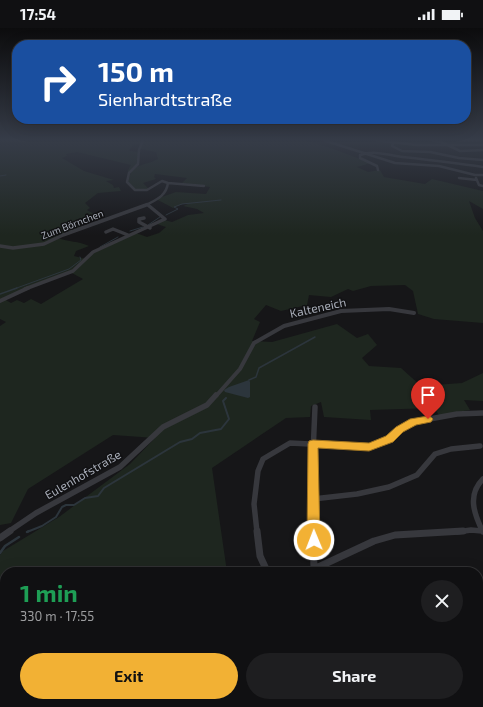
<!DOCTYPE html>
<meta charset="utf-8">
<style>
:root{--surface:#101012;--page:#1e1e20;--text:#f1f3f6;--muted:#9c9d9f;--line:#303032;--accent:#f2b134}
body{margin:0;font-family:"Exo 2",sans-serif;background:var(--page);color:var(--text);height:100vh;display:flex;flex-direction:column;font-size:15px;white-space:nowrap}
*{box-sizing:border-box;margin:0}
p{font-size:13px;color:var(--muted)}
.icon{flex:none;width:22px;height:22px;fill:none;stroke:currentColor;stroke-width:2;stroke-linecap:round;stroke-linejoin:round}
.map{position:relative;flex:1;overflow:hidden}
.details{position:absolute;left:0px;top:539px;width:483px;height:140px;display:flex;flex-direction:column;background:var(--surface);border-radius:16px 16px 0 0;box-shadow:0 4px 16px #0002,0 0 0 1px var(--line)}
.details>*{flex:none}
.banner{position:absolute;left:12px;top:12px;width:459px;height:84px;border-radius:16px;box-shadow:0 4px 16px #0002,0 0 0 1px var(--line);background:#1a4fa0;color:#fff;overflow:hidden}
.pin{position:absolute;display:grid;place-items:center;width:34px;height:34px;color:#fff;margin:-41px -17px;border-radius:50% 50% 50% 0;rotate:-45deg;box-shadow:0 0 4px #0007}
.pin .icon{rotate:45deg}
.me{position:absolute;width:44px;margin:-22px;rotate:359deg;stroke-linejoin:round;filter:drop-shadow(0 0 3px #0008)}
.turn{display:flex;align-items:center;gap:14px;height:84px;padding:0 20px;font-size:18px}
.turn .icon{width:52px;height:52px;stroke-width:2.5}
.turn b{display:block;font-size:28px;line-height:34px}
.round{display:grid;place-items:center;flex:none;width:42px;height:42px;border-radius:21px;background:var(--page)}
.summary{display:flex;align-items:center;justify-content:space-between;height:68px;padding:0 20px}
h1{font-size:24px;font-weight:700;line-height:30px;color:#1e9e55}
.button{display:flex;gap:8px;margin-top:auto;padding:8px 20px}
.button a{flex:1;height:46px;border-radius:24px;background:var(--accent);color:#111;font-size:16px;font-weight:700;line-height:46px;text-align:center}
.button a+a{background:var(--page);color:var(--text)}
.status{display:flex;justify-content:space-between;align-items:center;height:28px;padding:0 20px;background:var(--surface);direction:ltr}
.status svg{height:11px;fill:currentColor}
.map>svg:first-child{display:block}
</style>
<div class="status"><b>17:54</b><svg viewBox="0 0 49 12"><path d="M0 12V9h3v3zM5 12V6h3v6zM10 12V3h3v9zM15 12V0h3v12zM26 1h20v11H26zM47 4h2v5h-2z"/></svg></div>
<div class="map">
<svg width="483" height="679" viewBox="0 0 483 679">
<rect width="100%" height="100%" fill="#161618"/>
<path fill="#1e261f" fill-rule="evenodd" d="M0,112H142V116H134L129,123L139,124L137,136L128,145V142L131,137L77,124L66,126L67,128L62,130L84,143L114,152L106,153L113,157L114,160L119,159L121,163L98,165L85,175L90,180L87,182L97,188L78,194L77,195L83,200L58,210C68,214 79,213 89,218L76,223L74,228L86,231L92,226L136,205L147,209L159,205L166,199L157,196L164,192L172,194L188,187L204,185L197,181L183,178L188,176H183L173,180L156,171L176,164L206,166L210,159L182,155L187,150L155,146L154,149L156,151L143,155L149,161L137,162L128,154C132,134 143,139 158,131L156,124L140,121L143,112H303L328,119L371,135L357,139L368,144L380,142L384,149L425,156L432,151L483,163V181L469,173L475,190L483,203V295L434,291L418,286L413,263L405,257L371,258L353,263L348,261L331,269L309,267L307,277L281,283L266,277L254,291L260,294L252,313L272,314L337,296L357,310L368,306L377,317L362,330L369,338L401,340L421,358L462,355L483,345V373L464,372L470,382L439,387L434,380L370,382L371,392L324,389L321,374L311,378L310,389L286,390L212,440L227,544H5V674H237L245,679H0V631L2,623L0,622V527L3,523L59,489L130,436L155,410L113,407L28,461L11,495L0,497V298L6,294L0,291ZM70,244L83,251L41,276L31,271L24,275L17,272L11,275L4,271Z"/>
<path fill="#2c353c" d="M249,352L250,354V369L248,370L225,364L224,362L229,359Z"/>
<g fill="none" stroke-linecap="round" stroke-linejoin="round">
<path stroke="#2c353c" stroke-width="1" d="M0,148L6,147
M166,187L178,181L174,179L182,176L221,172
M148,197L160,189
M130,203L143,199
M100,219L118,209
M14,261L69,241L81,232L80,229"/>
<path stroke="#2c353c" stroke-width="1.5" d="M0,266L17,260
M249,352L256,349L259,340L315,309"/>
<path stroke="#2c353c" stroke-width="2" d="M27,504L42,498L56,489L62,479L66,477H74L85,470L98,468L104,460L180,414L192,411L200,405L221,401L229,391L223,373L226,370"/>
<path stroke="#2c353c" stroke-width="2.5" d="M27,504L29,503
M0,525L5,518L19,509"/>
<path stroke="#37383d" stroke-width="2.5" d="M143,112L139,122L138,136L129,145L127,154L135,162H147L162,153L168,155L204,158
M323,112L395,135L439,138L475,147H483
M375,112L416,117H483
M431,112L441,114L460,123L483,122
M461,112H478
M393,115L392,118L402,123L430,124L459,130L483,132
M378,142L377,138L360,130V127C376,122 387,127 403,129C430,132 456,135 483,139
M459,150L477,152
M476,150L479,157L483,158
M147,176L149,178
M144,178C155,172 166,169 168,155"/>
<path stroke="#37383d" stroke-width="3.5" d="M144,190L139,191V194L150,200
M106,204L113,201L128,207
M0,218L13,220L44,216L63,207L146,177
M25,261L73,243L93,224L165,191L148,177"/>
<path stroke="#37383d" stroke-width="4" d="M0,273L28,260
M216,368L240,341L254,315L284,298L341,283L389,281L414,285"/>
<path stroke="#37383d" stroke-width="5.5" d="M483,451C467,467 474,486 483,504
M313,471L357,466L389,459L417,447L435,426L451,421L480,418
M8,504L36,485L120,439L163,399L207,377L216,367
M257,504L254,476L258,443L263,431L290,415L369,419L390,411L400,402L413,394L457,386L483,385
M313,504L312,449L315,379
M457,504L471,502L482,503"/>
<path stroke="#37383d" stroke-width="7" d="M257,503L260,528L266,541
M313,503L314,542
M0,510L10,503
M314,541L374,513L395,507L463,503
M478,557H483
M327,674L328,679"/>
</g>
<linearGradient id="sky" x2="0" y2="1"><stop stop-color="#0c0c0d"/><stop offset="0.54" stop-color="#363c48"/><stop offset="1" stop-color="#363c48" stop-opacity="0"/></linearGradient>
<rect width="483" height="207" fill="url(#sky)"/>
<path fill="#f2b134" stroke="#9d7322" d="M428,388L431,389L433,391L431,394L416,397L403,404L393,414L369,423L318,420L320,512L318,516L314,517L309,516L307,512L308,416L309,413L313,412L369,415L386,408L396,399L410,391Z"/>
<g text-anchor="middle" stroke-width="3" stroke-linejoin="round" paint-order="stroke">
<g font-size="10" fill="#a8adb8" stroke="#111113">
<text transform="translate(72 196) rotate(-21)" y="4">Zum Börnchen</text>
</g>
<g font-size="12" fill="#a8adb8" stroke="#111113">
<text transform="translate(318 280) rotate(-12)" y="4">Kalteneich</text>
<text transform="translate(83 447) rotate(-30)" y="4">Eulenhofstraße</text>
</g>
</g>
</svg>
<div class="pin" style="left:428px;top:391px;background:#d93025"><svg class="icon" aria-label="arrive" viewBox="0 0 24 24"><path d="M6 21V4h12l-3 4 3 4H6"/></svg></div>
<svg class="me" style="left:314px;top:512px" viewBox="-20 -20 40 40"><circle r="17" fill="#f2b134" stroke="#fff" stroke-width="3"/><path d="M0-11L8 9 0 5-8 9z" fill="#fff"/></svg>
<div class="banner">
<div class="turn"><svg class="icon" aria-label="right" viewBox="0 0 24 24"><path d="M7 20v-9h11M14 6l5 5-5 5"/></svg><div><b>150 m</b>Sienhardtstraße</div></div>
</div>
<section class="details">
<div class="summary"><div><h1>1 min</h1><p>330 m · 17:55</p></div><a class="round"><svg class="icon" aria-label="close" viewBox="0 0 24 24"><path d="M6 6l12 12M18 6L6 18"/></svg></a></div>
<div class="button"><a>Exit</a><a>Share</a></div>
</section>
</div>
